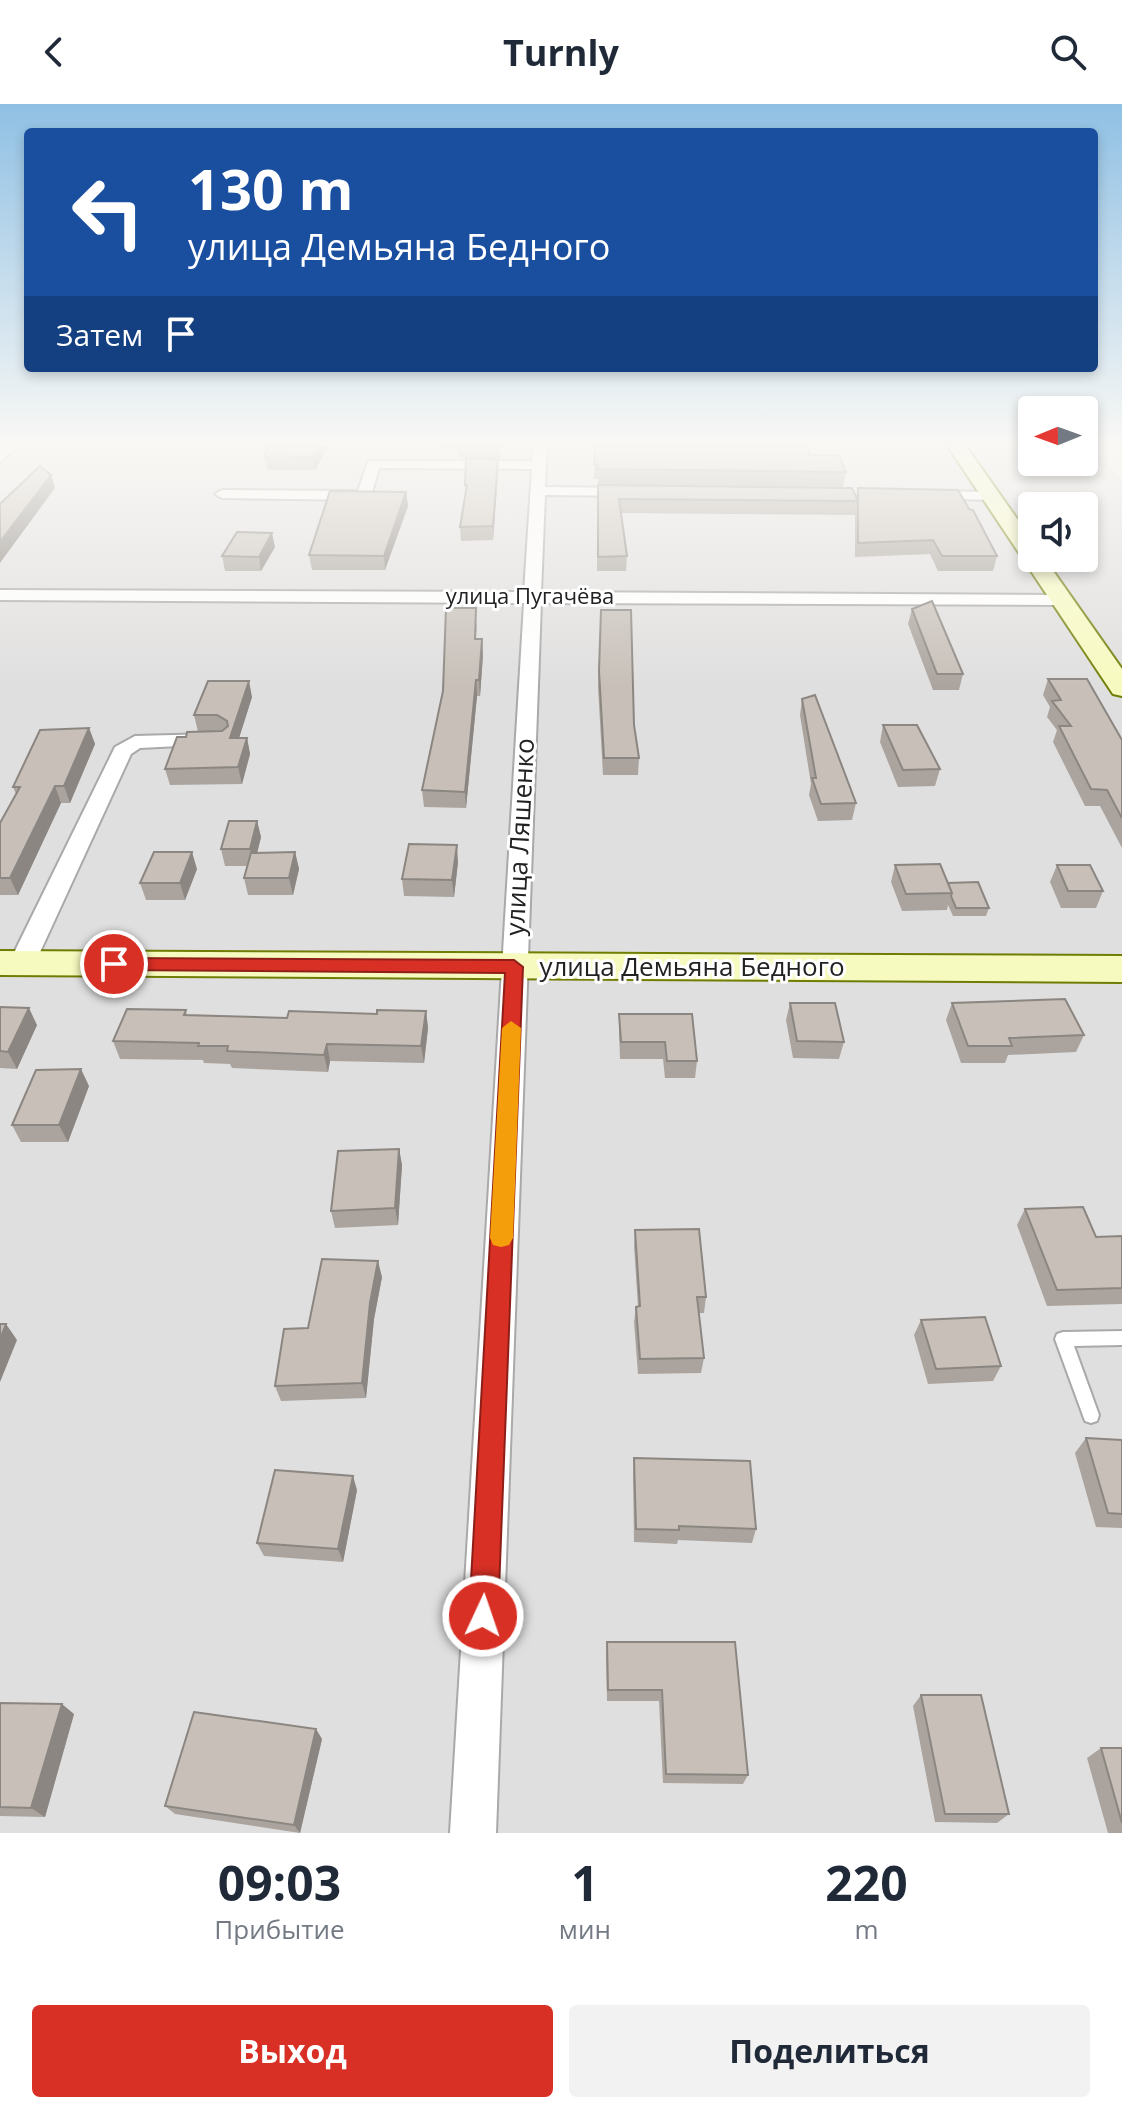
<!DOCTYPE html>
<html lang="ru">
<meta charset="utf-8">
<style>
:root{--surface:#fff;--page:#f2f2f3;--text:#1f2937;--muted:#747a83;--accent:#d93025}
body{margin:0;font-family:"Open Sans",sans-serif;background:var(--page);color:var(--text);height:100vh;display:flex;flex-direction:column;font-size:30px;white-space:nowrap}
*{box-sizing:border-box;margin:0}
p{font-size:26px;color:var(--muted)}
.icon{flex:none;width:44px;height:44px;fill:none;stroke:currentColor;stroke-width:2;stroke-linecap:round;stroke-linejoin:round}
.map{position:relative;height:1729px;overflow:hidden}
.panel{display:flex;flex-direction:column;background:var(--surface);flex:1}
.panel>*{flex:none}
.banner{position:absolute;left:24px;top:24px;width:1074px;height:244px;border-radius:8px;box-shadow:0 4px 12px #0003;background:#1a4fa0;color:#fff;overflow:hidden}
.needle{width:52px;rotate:269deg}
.fabs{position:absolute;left:1018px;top:292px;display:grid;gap:16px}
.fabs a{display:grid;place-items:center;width:80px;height:80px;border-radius:8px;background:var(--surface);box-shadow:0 4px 12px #0003;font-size:40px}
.pin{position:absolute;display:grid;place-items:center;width:68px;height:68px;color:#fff;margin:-34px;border:4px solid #fff;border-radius:50%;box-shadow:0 2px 8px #0007}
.me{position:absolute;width:88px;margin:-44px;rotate:3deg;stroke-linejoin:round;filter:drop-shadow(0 0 6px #0008)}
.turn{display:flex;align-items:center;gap:28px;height:168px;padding:0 32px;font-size:36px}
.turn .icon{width:104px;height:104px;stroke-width:2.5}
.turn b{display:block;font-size:56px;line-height:68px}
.then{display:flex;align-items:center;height:76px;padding:0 32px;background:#0003;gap:16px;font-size:30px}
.eta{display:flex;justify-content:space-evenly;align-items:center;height:136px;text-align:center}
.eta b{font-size:48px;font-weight:700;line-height:56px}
.cta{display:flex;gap:16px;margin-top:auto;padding:16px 32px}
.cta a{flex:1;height:92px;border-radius:8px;background:var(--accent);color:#fff;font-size:32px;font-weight:700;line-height:92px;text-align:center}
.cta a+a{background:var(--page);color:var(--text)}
header{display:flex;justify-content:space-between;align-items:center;height:104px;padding:0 32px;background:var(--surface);font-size:36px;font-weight:700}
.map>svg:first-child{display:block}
</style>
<header><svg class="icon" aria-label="back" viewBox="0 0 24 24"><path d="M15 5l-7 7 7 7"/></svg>Turnly<svg class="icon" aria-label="search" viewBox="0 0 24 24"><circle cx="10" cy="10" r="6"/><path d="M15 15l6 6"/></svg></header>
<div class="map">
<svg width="1122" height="1729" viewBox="0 0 1122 1729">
<rect width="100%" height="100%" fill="#f2efe9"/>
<path fill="#e0dfdf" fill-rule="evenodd" d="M0,341H1032V358H1084V341H1091L1122,376V1729H0ZM1032,402H1084V454H1032Z"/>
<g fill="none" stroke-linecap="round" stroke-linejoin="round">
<defs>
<path id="lane" d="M1122,1227V1241L1074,1242L1099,1311L1097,1317L1091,1319L1085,1317L1055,1235L1057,1230L1063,1228Z"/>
<path id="street" d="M6,341H20L0,358V346Z
M533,341H547L545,383L634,384L641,388L634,392L545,391L541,488L1060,491L1069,496L1060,501L541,499L496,1729H450L524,499L0,496V486L524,488L532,365L379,364L371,392L364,396L222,394L215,390L222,386L358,387L368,357H532Z
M929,387L991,388L998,392L991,396L924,394V388Z
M212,630L222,636L219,640L140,644L131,650L35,859L31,865L22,868L13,865L9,859L115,643L135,632Z"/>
<path id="secondary" d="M947,341H965L1032,436V454H1044L1122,565V592L1113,590Z
M0,847L1122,852V878L0,871Z"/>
</defs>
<use href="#lane" stroke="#a9a9a9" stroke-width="4"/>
<use href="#street" stroke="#a9a9a9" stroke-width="4"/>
<use href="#secondary" stroke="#707d05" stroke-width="4"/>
<use href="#lane" fill="#fff" fill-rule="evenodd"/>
<use href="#street" fill="#fff" fill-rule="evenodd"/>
<use href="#secondary" fill="#f7fabf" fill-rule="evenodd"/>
</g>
<path fill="#aba49e" d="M329,341L315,366H267L264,352Z
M442,341H502L500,354H458V346L442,345Z
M810,351L846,368L843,383L598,381V375H594V360Z
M498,368L493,436L461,437L460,423L465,393V381Z
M598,381L856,393L858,384L997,452L993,467H938L930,450L855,453V411L621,409L627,452L626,467H597Z
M406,388L408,402L385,466H312L309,451Z
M275,443L261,467H225L222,452Z
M912,505L963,570L959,586H933L908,520Z
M601,506L634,621L639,654L638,671H603L598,583Z
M477,519L476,535H482L483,551L480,592H477L466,704L424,703L422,686Z
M1048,575L1122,636V744L1100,702H1085L1053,638L1057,626L1047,613L1050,603L1043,591Z
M252,593L239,634H247L250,650L242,680L170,681L165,665L186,633L198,628L194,611Z
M802,595L856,699L852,716L818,717L809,691L811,680L800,611Z
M883,621L940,665L935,682L898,683L880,638Z
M89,624L95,640L70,699H61L18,791H0V719L16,690L13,683Z
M257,717L261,733L257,749L295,748L299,765L293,791H248L244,774L247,762H225L221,745Z
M458,758L454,793L404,792L402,775Z
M895,761L989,804L986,812H953L948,801L947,806L902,807L891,778Z
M1057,761L1103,787L1096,804H1061L1050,778Z
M197,765L185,796H146L140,779Z
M790,899L844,938L839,955L793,954L786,916Z
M952,899L1084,931L1076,948L1008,951L1005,959H961L946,916Z
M0,903L37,921L17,965L0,964Z
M186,906L187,911L287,914L426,907L428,924L424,959L330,957L328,968L232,964L230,960L204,959L203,956L120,955L113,937Z
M619,910L697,957L695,974H665L663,955H620L619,927Z
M89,982L68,1038H21L12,1021Z
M399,1045L402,1061L398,1121L335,1124L331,1107Z
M1025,1105L1096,1133L1122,1132V1200L1047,1202L1017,1121Z
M635,1126L706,1193L704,1209H699L704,1254L701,1269L638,1270L634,1218L636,1203H638L634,1142Z
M382,1173L374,1215L366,1294L281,1297L275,1282L308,1224Z
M921,1216L1001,1262L993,1277L928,1280L914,1231Z
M1086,1334L1122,1336V1424L1096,1423L1075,1349Z
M634,1354L756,1425L752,1439L678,1436L677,1440L634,1438L633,1369Z
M357,1386L343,1458L264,1452L257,1439Z
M607,1538H735L748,1671L743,1680L663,1679L659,1597H607L606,1550Z
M921,1591L1009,1710L997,1719L935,1718L913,1602Z
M0,1599L74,1610L45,1713L0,1712Z
M322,1635L300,1729L175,1710L165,1702Z
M1101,1644H1122V1729H1108L1087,1654Z"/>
<path fill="#8b8681" d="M320,341H329L315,366L313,353Z
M498,355V368L493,436V422Z
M51,371L55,384L0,459V438Z
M406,388L408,402L385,466L384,452Z
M272,429L275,443L261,467L259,453Z
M482,535L483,551L480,592L479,576Z
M476,576L477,592L466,704L465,688Z
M249,577L252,593L234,650L230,634Z
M89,624L95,640L70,699L64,682Z
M247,634L250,650L242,680L238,663Z
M55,682L61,699L18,791L10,774Z
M257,717L261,733L254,762L250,745Z
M457,741L458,758L454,793L452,776Z
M192,748L197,765L185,796L180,779Z
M295,748L299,765L293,791L289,774Z
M29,904L37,921L17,965L8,948Z
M426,907L428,924L424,959L421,942Z
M327,940L330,957L328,968L324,951Z
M81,965L89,982L68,1038L59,1021Z
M399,1045L402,1061L398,1121L395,1104Z
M378,1157L382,1173L374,1215L366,1294L362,1279L370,1199Z
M6,1220L17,1236L0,1278V1235Z
M353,1372L357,1386L343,1458L338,1445Z
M62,1600L74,1610L45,1713L31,1704Z
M316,1625L322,1635L300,1729L294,1721Z"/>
<path fill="#c7bfb8" stroke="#8b8681" stroke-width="2" d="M269,341H320L313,353L264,352Z
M596,341H807L810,351H839L846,368L598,365V360H594Z
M466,354L498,355L493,422L460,423L467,381H465Z
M40,362L51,371L0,438V400Z
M598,381L852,384L858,397L619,395L627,452L598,453Z
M858,384L958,386L969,405L973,406L997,452H942L933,436L858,439Z
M330,387L406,388L384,452L309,451Z
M237,428L272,429L259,453L222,452Z
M932,497L963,570H937L912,505Z
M446,504H476L475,535H482L479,576H476L465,688L422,686L443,587Z
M601,506H631L634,621L639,654H604L599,567Z
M1048,575H1087L1122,636V714L1107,686L1091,685L1059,622H1071L1052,597L1061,596Z
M208,577H249L230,634H247L238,663L165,665L177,633H186L187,628L222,627L228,622L227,617L217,611H194Z
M815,591L856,699L821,700L812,674H816L802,595Z
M883,621H917L940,665L903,666Z
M89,624L64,682H55L10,774H0V719L20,683H13L40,626Z
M229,717H257L250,745H221Z
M409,740L457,741L452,776L402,775Z
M154,748H192L180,779H140Z
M295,748L289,774H244L251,749Z
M940,760L952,789L906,790L895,761Z
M1057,761H1090L1103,787H1068Z
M978,778L989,804H956L951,792L952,789L948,779Z
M1065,895L1084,931L1009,934L1012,942H968L952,899Z
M790,899H835L844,938L797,937Z
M0,903L29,904L8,948L0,947Z
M127,905L186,906L184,911L287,914L289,907L377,910V906L426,907L421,942L327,940L324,951L227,947L228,942H198L199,939L113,937Z
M619,910H692L697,957H667L665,938H621Z
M81,965L59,1021H12L36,966Z
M399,1045L395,1104L331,1107L338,1047Z
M1083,1103L1096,1133L1122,1132V1184L1057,1186L1025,1105Z
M699,1125L706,1193H697L704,1254L640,1255L636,1203L640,1202L635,1126Z
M322,1155L378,1157L370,1199L362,1279L275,1282L284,1225L308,1224Z
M985,1213L1001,1262L936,1265L921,1216Z
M0,1220H6L0,1235Z
M1086,1334L1122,1336V1410L1108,1409Z
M634,1354L750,1357L756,1425L679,1422V1426L636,1425Z
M275,1366L353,1372L338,1445L257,1439Z
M607,1538H735L748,1671L666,1670L662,1586H608Z
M921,1591H981L1009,1710H945Z
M0,1599L62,1600L31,1704L0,1703Z
M194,1608L316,1625L294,1721L165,1702Z
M1101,1644H1122V1719Z"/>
<linearGradient id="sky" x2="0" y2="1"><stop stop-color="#8fc0e4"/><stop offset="0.58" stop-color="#f9f8f5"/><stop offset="1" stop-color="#f9f8f5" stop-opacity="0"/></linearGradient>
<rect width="1122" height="583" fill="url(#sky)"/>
<path fill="#d93025" stroke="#8d1f18" stroke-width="2" d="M114,854L514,856L523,863L498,1512L494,1523L483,1527L473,1523L469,1512L505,869L114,866L105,860Z"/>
<path fill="#f59e0b" d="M511,917L521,924L513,1134L509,1141L501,1143L493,1141L490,1134L502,924Z"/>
<g text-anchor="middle" stroke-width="6" stroke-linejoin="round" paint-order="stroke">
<g font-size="22" fill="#222" stroke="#fff">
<text x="530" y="500">улица Пугачёва</text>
</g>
<g font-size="26" fill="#222" stroke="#fff">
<text transform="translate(520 733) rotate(-87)" y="9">улица Ляшенко</text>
<text x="692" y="872">улица Демьяна Бедного</text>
</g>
</g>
</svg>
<div class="fabs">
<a><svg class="needle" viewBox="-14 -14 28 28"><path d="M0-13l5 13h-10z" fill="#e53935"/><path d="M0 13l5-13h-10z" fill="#747a83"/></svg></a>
<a><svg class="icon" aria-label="sound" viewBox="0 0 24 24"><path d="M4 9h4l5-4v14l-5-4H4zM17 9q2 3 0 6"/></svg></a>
</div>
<div class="pin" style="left:114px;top:860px;background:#d93025"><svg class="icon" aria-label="arrive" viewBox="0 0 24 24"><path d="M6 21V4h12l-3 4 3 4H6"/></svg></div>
<svg class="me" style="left:483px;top:1512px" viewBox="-20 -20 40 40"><circle r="17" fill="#d93025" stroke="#fff" stroke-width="3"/><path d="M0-11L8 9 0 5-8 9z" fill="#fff"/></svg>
<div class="banner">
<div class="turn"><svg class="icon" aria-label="left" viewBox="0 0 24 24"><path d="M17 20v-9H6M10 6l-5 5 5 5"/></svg><div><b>130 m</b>улица Демьяна Бедного</div></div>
<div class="then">Затем<svg class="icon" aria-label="arrive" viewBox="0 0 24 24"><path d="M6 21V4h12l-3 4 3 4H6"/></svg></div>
</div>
</div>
<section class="panel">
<div class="eta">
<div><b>09:03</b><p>Прибытие</p></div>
<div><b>1</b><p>мин</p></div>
<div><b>220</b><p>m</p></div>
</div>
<div class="cta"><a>Выход</a><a>Поделиться</a></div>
</section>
